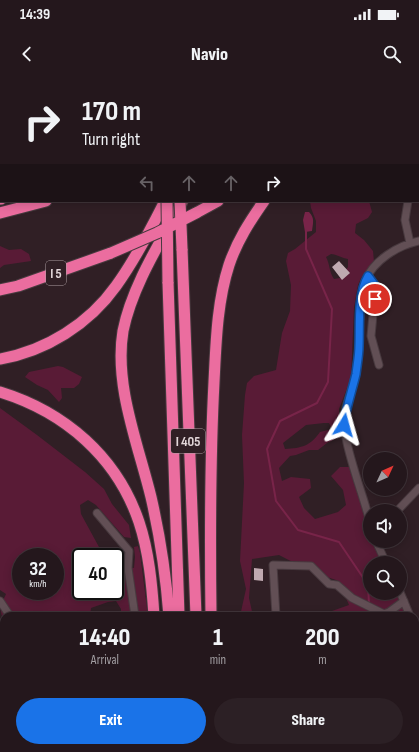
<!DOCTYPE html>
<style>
:root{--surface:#24171c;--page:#2c2025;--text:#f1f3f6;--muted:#a39fa3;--line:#41363b;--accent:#1a73e8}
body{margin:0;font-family:"Sofia Sans Condensed",sans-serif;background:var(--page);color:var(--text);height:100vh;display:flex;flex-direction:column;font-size:15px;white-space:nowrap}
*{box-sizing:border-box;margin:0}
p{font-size:13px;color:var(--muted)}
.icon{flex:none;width:22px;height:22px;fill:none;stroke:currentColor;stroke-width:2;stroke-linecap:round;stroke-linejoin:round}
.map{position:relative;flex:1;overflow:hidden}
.drawer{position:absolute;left:0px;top:532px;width:419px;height:140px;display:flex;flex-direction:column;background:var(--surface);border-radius:12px 12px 0 0;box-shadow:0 2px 10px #0003,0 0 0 1px var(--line)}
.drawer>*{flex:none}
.hud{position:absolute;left:0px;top:0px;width:419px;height:122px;box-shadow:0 2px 10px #0003,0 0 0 1px var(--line);background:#24171c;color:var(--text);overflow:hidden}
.needle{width:26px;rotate:46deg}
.fabs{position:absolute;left:363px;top:372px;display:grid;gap:8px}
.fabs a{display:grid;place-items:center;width:44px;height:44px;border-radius:50%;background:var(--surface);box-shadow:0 2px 10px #0003,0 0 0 1px var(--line);font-size:20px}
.speed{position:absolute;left:12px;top:468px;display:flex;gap:8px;font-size:20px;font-weight:700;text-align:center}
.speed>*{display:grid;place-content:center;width:52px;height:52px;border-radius:50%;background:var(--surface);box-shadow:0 2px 10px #0003,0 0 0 1px var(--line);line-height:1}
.speed small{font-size:10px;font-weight:400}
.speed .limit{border:2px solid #111;border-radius:6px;background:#fff;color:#111}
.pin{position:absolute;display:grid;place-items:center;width:34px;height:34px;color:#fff;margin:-17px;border:2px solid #fff;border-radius:50%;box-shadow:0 1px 4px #0007}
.me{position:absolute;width:44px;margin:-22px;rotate:8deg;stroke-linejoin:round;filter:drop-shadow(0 0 3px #0008)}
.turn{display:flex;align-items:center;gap:14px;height:84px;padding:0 16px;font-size:18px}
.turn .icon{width:52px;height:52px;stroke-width:2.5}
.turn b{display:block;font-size:28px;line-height:34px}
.lanes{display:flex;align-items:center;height:38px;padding:0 16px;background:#0003;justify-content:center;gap:20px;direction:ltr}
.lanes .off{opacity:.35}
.eta{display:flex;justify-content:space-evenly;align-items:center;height:68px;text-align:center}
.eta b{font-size:24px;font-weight:800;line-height:28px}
.action{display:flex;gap:8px;margin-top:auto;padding:8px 16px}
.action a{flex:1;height:46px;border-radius:24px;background:var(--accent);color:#fff;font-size:16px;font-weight:800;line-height:46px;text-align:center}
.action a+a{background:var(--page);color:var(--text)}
.status{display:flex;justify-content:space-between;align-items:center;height:28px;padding:0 20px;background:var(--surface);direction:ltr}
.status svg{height:11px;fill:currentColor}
header{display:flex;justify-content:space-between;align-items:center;height:52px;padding:0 16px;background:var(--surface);font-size:18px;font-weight:800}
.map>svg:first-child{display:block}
</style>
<div class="status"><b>14:39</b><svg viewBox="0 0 49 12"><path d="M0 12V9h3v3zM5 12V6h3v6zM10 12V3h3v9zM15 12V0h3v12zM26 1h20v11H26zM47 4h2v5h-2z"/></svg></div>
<header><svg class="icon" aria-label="back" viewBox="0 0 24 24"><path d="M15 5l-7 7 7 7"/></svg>Navio<svg class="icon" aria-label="search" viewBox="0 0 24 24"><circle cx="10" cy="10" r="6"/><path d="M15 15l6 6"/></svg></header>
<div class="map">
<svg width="419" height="672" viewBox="0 0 419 672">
<rect width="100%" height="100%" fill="#301f25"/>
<path fill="#402931" d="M0,0H72L1,1L0,13Z"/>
<path fill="#591b36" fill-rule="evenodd" d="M310,121H369L372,132L368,138L356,144L355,153L364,160L373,171L374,182L361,198L358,205L354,228L351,298L339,329V353L337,358L327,363L318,370H309L296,375L290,376L279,388L282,401L291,397L310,399L311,408L299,417L304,428L315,439L338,432L346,425L343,410L331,396L340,387H349L370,451V461H374L385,483H370V513H398L407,536H391L389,535L382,536H330L332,531L349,525L339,501L312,492L279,475L252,479L249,518L253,536H240L246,509L240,481L244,403L242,355L245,315L247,303L254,296L276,290L282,253L290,231L291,205L286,181L288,173L295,169L316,152V141L311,128ZM331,174C338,175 342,178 348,179V187L340,198L334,199C329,192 330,184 326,177ZM324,343H329L332,349L320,352C310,366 302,368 285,369L283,363L306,345Z
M0,166L9,170L21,169L29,174L31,181L4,185L0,188Z
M58,286L63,287L82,297L79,304L74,308H61L62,318L59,322L48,310L37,305L25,297L29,292Z
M0,328L37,355L85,392L104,409L112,424L129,445L131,458L124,457L96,425L88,420L80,425L81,434L99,467L106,468L112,477H81V511H115V480L122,486L134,488L135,477L134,467L138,466L140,473L148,536H121V529L116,521L108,522L91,528L90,536H4V547L0,527L6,514L0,510ZM21,477H55V511H21Z
M4,553V594L0,591V557Z
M415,566L419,580V628L418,635L415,639Z
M4,609V657L0,654V611Z
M32,668H151V672H130V669H120L116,672H45Z
M221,668H394L392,672H221Z"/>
<path fill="#782449" d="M305,132H309C315,138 313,143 312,151L305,152L303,140Z"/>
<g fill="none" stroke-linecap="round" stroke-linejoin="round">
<path stroke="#782449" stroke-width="2" d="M306,150V169L332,229L328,302L317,323L280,341L267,369L276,421L298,450L339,462L368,505L369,524
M369,528L370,536
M366,672L369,668"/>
</g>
<path fill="#bfa9b0" d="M339,181L350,193L342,200L332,187Z
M254,488L263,489V501L254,500Z"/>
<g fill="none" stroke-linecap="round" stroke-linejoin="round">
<defs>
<path id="minor" d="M44,1V0
M92,1L93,0
M0,30L1,29
M0,63H1
M408,121L405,140L410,163
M368,196L374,204L375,213L371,256L379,285
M397,431L419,408
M97,433L129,471L128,488L135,536
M370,442C363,415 353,390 347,363C346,357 344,351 344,345C343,327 353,310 356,292C357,284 358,276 359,268C361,246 357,222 365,201C374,180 397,166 419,161
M376,461L386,483
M400,512L410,536
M0,521L10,536
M276,536L273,485L311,486L329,504L337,505L352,518L384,534L389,532L404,521
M415,553L419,567
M0,557L4,553
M415,626L419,629
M415,643L419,636
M0,654L4,657
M32,668L45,672
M397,672L399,668"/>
<path id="highway" d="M164,0V1
M175,0V1
M119,1L120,0
M183,1V0
M224,1V0
M251,1L252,0
M276,1L278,0
M330,1L332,0
M408,1L410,0
M0,85H1
M0,93H1
M0,119H1
M0,133L46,121
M196,133L218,121
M182,169L196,536
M168,202L179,536
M0,210L18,206L111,173
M0,279C46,271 89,244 116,206C134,181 151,149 165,121
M0,312C65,332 117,377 139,442C149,472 152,505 154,536
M169,536C166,496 160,456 151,417C138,364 114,305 123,251C132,206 161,161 182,122
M211,536C210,458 210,380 214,302C216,263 217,222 229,185C237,161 250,141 264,121
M156,672V668
M174,672L175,668
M196,672L197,668"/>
</defs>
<use href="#minor" stroke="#483a3f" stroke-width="9"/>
<use href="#highway" stroke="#483a3f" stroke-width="13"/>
<use href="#minor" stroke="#624f55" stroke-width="7"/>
<use href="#highway" stroke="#eb6d9f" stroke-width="11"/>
<defs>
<path id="highway-bridge" d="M167,121L168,202
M180,121L182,169
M111,173L157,153L196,133"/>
</defs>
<use href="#highway-bridge" stroke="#483a3f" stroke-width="13" stroke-linecap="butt"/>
<use href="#highway-bridge" stroke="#eb6d9f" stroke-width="11"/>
</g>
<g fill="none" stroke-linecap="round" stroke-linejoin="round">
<defs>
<path id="route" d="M344,345C346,327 352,311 356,294C357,285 359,275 359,266C360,245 357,215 368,196L374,204L375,219"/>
</defs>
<use href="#route" stroke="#114b97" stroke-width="10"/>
<use href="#route" stroke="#1a73e8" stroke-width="7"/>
</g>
<g text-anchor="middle" stroke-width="4" stroke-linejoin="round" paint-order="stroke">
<g fill="#301f25" stroke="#ad9fa3" stroke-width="1">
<rect x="46" y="181" width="20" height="24" rx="3"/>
<rect x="171" y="349" width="34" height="24" rx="3"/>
</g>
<g font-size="14" font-weight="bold" fill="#e2d6d9">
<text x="56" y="198">I 5</text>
<text x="188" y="366">I 405</text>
</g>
</g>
</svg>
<div class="fabs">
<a><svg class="needle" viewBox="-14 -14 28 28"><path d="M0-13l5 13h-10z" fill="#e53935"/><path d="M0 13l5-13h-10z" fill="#a39fa3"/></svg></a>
<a><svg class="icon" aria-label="sound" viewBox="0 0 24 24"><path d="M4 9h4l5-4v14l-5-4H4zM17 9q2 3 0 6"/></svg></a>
<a><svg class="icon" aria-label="search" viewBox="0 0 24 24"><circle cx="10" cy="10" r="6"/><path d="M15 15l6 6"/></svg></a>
</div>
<div class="speed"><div>32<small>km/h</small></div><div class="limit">40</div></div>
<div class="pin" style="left:375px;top:219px;background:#d93025"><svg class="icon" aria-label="arrive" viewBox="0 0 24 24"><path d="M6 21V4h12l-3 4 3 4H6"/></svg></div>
<svg class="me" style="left:344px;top:345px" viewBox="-20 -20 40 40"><path d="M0-17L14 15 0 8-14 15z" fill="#1a73e8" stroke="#fff" stroke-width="4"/></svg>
<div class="hud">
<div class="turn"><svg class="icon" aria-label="right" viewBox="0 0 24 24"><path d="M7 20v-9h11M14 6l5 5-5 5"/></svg><div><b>170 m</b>Turn right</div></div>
<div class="lanes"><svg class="icon off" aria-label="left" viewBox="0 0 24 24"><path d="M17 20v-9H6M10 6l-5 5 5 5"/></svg><svg class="icon off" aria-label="ahead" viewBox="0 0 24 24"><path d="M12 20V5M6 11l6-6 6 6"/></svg><svg class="icon off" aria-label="ahead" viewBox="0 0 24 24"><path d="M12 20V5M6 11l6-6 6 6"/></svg><svg class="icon" aria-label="right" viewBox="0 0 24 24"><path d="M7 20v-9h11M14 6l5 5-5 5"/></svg></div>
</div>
<section class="drawer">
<div class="eta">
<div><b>14:40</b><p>Arrival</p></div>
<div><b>1</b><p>min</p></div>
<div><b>200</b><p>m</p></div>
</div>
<div class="action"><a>Exit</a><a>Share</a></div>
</section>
</div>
